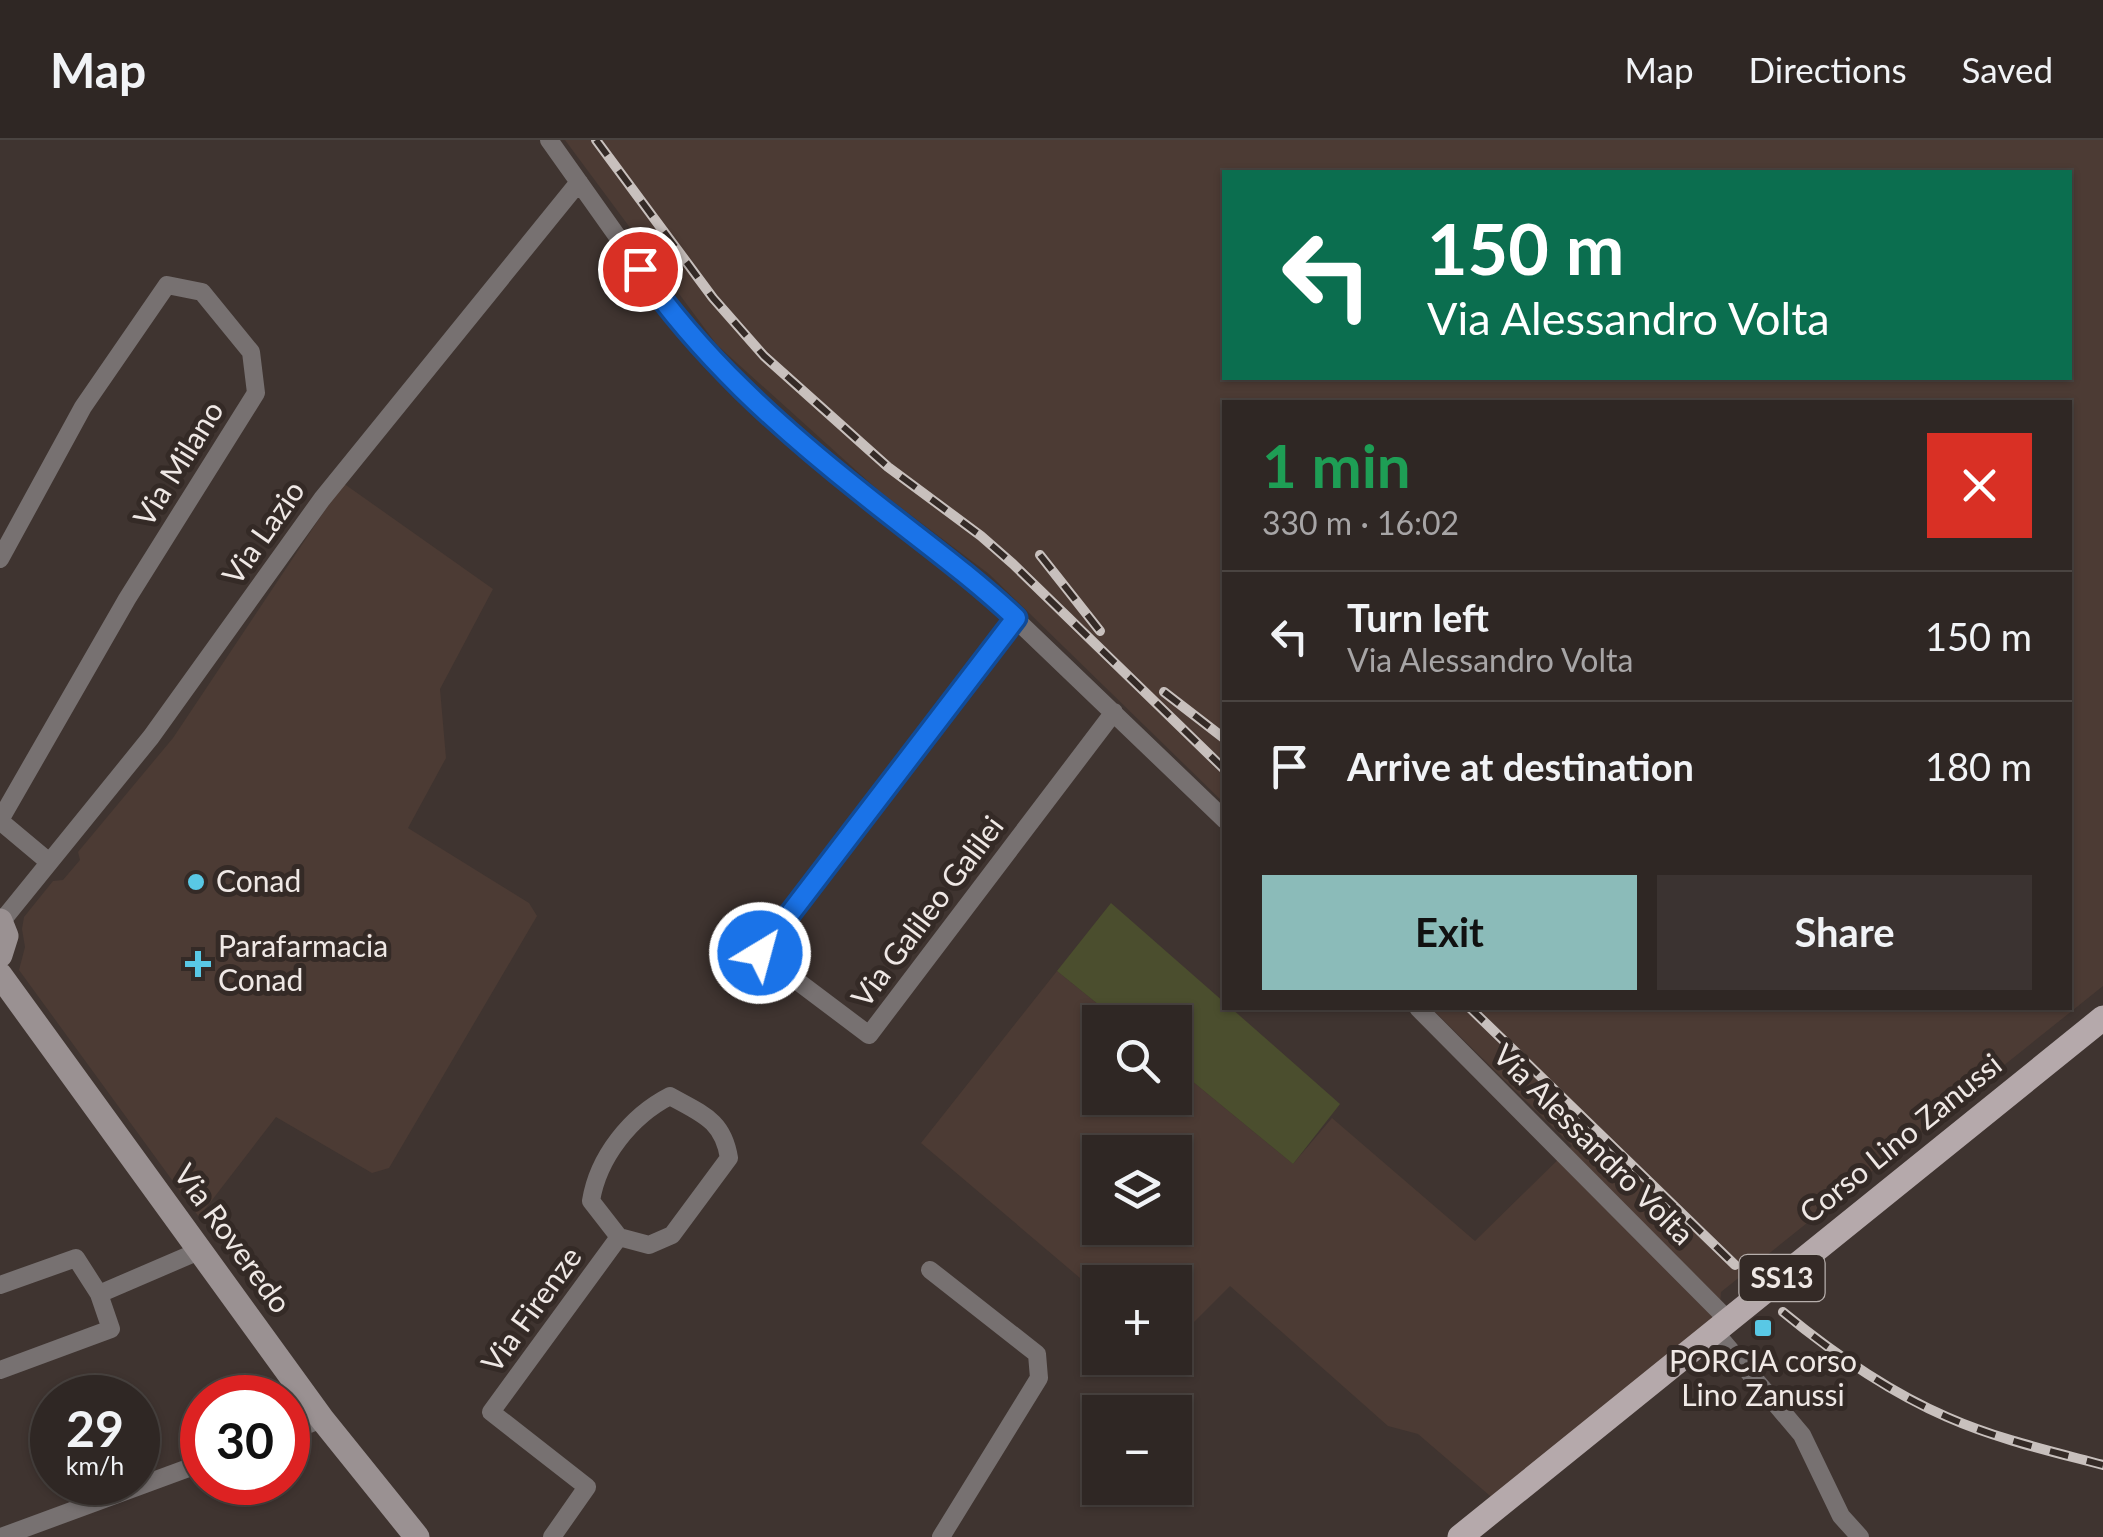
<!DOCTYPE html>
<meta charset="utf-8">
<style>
:root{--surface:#2f2724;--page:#3b3331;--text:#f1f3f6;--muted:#a7a5a6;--line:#4a4441;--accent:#8bbbb9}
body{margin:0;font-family:Lato,sans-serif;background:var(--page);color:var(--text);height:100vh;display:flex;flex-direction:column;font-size:38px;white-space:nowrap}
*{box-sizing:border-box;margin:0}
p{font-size:32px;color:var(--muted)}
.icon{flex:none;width:55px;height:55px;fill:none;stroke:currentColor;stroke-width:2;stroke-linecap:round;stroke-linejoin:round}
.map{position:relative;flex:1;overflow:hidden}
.side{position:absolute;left:1222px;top:260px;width:850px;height:610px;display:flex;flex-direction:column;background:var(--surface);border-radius:0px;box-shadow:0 2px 8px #0004,0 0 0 2px var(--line)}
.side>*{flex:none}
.hud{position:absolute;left:1222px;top:30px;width:850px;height:210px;border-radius:0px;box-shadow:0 2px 8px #0004,0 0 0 2px var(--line);background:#0b6e4f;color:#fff;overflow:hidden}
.controls{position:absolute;left:1082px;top:865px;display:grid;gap:20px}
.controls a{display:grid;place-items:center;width:110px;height:110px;border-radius:0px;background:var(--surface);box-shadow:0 2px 8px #0004,0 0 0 2px var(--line);font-size:50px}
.speed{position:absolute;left:30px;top:1235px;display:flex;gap:20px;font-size:50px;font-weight:700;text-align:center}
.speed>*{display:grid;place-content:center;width:130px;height:130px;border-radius:50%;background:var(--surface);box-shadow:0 2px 8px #0004,0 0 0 2px var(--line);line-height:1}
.speed small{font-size:25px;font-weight:400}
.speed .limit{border:15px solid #d22;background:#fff;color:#111}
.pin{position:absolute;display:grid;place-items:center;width:85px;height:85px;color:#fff;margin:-42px;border:5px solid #fff;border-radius:50%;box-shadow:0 2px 10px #0007}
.me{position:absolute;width:110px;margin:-55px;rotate:37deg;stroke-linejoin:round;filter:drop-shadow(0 0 8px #0008)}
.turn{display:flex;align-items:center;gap:35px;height:210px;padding:0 40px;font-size:45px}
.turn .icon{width:130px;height:130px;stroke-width:2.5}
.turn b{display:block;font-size:70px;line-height:85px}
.round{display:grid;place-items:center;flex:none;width:105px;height:105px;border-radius:0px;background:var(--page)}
.summary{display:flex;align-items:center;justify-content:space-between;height:170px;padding:0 40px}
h1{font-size:60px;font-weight:700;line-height:75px;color:#1e9e55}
.button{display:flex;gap:20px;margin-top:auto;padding:20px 40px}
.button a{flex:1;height:115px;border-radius:0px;background:var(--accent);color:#111;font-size:40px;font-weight:700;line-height:115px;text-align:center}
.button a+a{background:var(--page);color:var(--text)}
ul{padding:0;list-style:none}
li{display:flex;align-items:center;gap:30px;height:130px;padding:0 40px;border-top:2px solid var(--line)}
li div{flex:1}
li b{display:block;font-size:38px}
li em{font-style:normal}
header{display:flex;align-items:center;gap:60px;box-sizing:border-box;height:140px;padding:0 50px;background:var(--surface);border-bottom:2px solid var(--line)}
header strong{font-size:48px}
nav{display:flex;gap:55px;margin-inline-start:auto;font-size:35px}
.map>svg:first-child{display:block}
</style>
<header>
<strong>Map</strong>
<nav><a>Map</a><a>Directions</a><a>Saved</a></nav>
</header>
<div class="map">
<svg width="2103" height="1397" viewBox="0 0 2103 1397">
<rect width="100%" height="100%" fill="#3f3430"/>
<path fill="#4c3b34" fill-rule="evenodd" d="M565,0H2103V846L1721,1152L1719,1180L1496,1361L1418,1294L1388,1286L1230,1146L1175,1201V1142H1100V1155L921,1003L1057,831L1120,882H1100V958H1175V927L1293,1024L1332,978L1475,1101L1572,1006L1431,868H2070V262H1225V664L989,434L880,352L717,205ZM1225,32H2070V238H1225ZM1100,1012H1175V1088H1100Z
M343,343L493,449L440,549L446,618L408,688L529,763L537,776L389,1028L372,1033L276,977L199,1077L19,830L25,807L22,789L24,777L53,741L63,740L80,720L78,712L173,598Z"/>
<path fill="#4b4e2e" d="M1111,763L1225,863V868H1231L1340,964L1293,1024L1175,927V882H1120L1057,831Z"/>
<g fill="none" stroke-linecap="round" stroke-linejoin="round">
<path stroke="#777171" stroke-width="18" d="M549,0L661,158L723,231L788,292L859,351L977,442L1225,680
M0,419L83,267L167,145L202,152L251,212L256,253L127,459L0,680
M1016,478L760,813L869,895L1114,572
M0,681L49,722
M1,782L151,597L322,359L579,42
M1418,868L1729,1181
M670,956C702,974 723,980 729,1018L672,1095L649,1105L619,1097L591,1061C598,1017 631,976 670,956Z
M930,1130L1037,1214L1039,1238L941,1397
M0,1145L76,1118L99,1154L111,1189L0,1230
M99,1154L199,1111
M1715,1192L1802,1295L1841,1376L1860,1397
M288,1292L322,1279
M1,1397L202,1323
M552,1397L587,1347L491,1272L619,1097"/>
<path stroke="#9a9192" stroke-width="25" d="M0,781L6,796L0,815
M0,835L322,1279L417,1397"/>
<path stroke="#b5a9ab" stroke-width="25" d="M1460,1397L2103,878"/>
<defs>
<path id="rail" d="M596,0L713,158L764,216L888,327L981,396L1013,424L1225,630
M1040,415L1100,491
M1164,552L1225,599
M1470,868L1735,1125
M1783,1172C1833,1213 1887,1251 1947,1277C1997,1299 2050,1311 2103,1325"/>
</defs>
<use href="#rail" stroke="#c8c0bd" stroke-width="10"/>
<use href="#rail" stroke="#342a26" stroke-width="6" stroke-dasharray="19" stroke-linecap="butt"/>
</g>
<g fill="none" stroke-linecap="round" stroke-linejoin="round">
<defs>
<path id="route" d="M640,129C700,216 779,287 861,352C913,394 967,432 1016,478L760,813"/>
</defs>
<use href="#route" stroke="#114b97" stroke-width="25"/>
<use href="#route" stroke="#1a73e8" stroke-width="18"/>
</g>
<g fill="#59c8e5" stroke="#342a26" stroke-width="4">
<circle cx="196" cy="742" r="10"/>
<path d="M193 809h10v10h10v10h-10v10h-10v-10h-10v-10h10z"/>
<rect x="1753" y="1178" width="20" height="20" rx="5"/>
</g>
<g text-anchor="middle" stroke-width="10" stroke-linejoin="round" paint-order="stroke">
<rect fill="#342a26" stroke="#b7afac" stroke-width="2.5" x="1739.5" y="1115" width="85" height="46" rx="8"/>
<g font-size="28" font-weight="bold" fill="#efe8e5">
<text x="1782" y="1148">SS13</text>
</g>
<g font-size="30" fill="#efe8e5" stroke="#342a26">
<text transform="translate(179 324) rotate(-58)" y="10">Via Milano</text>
<text transform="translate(264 393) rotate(-55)" y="10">Via Lazio</text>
<text transform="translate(928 772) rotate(-53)" y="10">Via Galileo Galilei</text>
<text transform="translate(1901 999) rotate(-39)" y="10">Corso Lino Zanussi</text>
<text transform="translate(1593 1005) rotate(45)" y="10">Via Alessandro Volta</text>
<text transform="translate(232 1099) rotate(54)" y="10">Via Roveredo</text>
<text transform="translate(532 1170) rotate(-54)" y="10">Via Firenze</text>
</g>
<g font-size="30" fill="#efe8e5" stroke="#342a26" text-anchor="start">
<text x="216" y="752">Conad</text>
<text x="218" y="817">Parafarmacia<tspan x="218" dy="34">Conad</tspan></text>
<text x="1763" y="1232" text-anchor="middle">PORCIA corso<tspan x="1763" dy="34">Lino Zanussi</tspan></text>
</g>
</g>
</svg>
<div class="controls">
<a><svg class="icon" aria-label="search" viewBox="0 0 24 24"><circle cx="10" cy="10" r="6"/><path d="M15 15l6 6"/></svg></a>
<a><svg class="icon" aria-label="layers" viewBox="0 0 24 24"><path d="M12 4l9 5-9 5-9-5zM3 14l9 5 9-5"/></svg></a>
<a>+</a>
<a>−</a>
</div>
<div class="speed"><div>29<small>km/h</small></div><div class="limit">30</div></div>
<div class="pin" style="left:640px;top:129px;background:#d93025"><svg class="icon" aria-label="arrive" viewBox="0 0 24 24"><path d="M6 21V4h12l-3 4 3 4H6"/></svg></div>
<svg class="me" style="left:760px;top:813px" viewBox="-20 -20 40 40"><circle r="17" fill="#1a73e8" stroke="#fff" stroke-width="3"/><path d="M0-11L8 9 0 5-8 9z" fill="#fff"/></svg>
<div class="hud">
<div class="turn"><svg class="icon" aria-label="left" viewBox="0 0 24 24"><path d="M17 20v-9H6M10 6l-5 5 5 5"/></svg><div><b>150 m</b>Via Alessandro Volta</div></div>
</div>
<section class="side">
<div class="summary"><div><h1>1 min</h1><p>330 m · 16:02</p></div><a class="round" style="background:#d93025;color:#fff"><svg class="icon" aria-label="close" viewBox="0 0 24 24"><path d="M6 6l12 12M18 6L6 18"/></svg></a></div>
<ul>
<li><svg class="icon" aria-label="left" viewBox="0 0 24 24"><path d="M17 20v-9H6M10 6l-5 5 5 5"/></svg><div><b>Turn left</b><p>Via Alessandro Volta</p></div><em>150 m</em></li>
<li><svg class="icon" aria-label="arrive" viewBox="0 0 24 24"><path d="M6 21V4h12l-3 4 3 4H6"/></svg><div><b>Arrive at destination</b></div><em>180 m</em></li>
</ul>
<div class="button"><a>Exit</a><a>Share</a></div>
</section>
</div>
